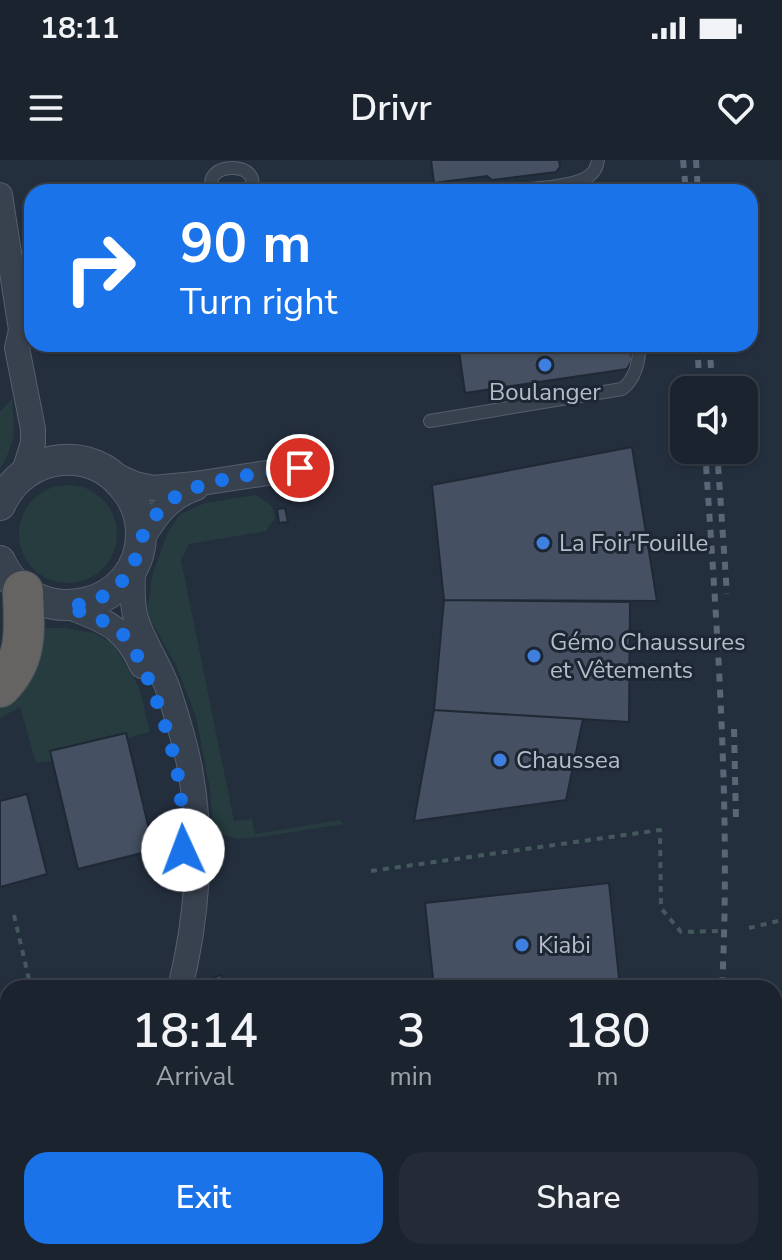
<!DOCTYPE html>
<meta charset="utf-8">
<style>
:root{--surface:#1b232e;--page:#242b36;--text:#f1f3f6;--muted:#a0a4aa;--line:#39404a;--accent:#1a73e8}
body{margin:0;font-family:"Nunito Sans",sans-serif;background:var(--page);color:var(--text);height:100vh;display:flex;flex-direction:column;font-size:30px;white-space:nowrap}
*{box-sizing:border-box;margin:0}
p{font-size:26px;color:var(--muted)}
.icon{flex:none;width:44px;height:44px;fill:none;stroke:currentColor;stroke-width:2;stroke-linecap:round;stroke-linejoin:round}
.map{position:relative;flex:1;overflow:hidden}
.drawer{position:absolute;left:0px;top:820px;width:782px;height:280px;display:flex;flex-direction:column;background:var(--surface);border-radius:24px 24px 0 0;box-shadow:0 2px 6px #0004,0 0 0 2px var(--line)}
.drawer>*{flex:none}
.hud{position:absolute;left:24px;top:24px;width:734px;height:168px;border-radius:24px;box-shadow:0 2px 6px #0004,0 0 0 2px var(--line);background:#1a73e8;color:#fff;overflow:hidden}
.fabs{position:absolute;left:670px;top:216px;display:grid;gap:16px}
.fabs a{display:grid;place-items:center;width:88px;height:88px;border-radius:16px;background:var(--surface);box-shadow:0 2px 6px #0004,0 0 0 2px var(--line);font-size:40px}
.pin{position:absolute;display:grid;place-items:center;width:68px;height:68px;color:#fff;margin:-34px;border:4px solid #fff;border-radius:50%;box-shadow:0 2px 8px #0007}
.me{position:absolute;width:88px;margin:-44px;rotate:358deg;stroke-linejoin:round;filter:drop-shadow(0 0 6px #0008)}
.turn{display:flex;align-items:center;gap:28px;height:168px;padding:0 24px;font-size:36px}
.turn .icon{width:104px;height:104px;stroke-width:2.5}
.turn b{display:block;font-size:56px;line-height:68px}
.eta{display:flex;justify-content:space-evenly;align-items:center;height:136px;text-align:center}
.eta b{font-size:48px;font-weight:600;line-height:56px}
.primary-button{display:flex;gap:16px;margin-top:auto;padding:16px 24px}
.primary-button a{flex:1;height:92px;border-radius:24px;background:var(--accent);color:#fff;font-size:32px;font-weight:600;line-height:92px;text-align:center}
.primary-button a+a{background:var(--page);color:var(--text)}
.status{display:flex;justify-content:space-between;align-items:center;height:56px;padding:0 40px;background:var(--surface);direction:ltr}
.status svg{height:22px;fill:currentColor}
header{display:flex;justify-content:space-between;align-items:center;height:104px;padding:0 24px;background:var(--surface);font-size:36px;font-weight:600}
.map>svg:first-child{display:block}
</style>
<div class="status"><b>18:11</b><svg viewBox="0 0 49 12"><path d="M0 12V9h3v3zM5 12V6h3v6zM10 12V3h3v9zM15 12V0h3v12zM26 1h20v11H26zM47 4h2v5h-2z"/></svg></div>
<header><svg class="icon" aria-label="menu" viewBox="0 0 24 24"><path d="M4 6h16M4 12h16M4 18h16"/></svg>Drivr<svg class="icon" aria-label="heart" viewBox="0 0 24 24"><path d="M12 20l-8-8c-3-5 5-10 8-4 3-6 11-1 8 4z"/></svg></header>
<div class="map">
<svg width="782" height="1100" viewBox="0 0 782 1100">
<rect width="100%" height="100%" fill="#242f3e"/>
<path fill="#263c3f" d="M12,239C15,271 16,281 0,309V252Z
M19 374a49 49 0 1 1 98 0a49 49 0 1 1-98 0Z
M256,335L272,346L275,358L266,371L189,384L181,400L234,661L252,659L255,674L340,660L343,664L267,676L239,679L224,675L213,666L210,629L196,557L176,505L147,454L152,416L167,374L180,354L205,343Z
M39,468H65L94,473L113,484L139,527L150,572L127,578L125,573L50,591L52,601L36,603L20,547L0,558V543Z"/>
<path fill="#455162" stroke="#1f2835" stroke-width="2" d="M431,0H559L560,7L556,12L492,20L487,16L434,23Z
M458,184H630L632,200L627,209L465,233Z
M632,287L657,441L444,440L432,325Z
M285,348L288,362L279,363L277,349Z
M444,440L630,442L629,562L434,550Z
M434,550L583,559L566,640L414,661Z
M126,573L154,690L78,709L50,591Z
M27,634L47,714L0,727V641Z
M609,723L620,828H434L425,743Z
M221,815L224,825L217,826L215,817Z
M462,1092H561V1100H461Z"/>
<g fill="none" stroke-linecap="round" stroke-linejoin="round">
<defs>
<path id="service" d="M214,32C197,0 268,0 249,32
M495,32C518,29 572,29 589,16C595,12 597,7 598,0
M575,32L590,29L607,32
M430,261L622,229C635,220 640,200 639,184"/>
<path id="minor" d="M0,35L21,170L17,188L33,269V283L23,315
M112,314L135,324L153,328L195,324L300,308
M140,382C154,359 168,337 196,328
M133,404C133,422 131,442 136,459C144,484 161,507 169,532C177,557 187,588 191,615C203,684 197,760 180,828
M67,446C106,462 123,465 142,506
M87,1092L105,1100
M137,1100L153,1092"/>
<path id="tertiary" d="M0,345C11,320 34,302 62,300C85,298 107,307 122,325C133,337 140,353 141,370C144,451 33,474 0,401"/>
<path id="trunk" d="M0,527C29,498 24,469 23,431"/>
</defs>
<use href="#service" stroke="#565f6c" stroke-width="14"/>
<use href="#minor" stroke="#565f6c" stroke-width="26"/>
<use href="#tertiary" stroke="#565f6c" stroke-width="32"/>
<use href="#trunk" stroke="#434c59" stroke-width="42"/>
<path stroke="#44595c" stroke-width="4" stroke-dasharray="6 6" stroke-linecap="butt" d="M371,711L660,670L661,748L681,772L718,771
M14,755L31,828
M749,768L782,760
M774,1071L782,1015
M770,1100L771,1092"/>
<use href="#service" stroke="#38414e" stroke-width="12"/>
<use href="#minor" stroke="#38414e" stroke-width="24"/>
<use href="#tertiary" stroke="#38414e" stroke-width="30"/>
<use href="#trunk" stroke="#656462" stroke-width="40"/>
<path stroke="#5a6575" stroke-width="6" stroke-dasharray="8 8" stroke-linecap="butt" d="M683,0L686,32
M696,0L698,32
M697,184L700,230
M709,184L713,230
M705,290C717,469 731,649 722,828
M717,290L727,434
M734,569L736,661
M699,1100L700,1092"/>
</g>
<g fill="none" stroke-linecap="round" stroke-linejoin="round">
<path stroke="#1a73e8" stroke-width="14" stroke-dasharray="0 25.2" d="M183,690C183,665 182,641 178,616C173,584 143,487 117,469C103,459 83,453 67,446C97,445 123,429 135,400C137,394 138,388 140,382C144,371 155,355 164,346C191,318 262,314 300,308"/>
</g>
<g fill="#3f7fe0" stroke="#1d2633" stroke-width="3">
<circle cx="545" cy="205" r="8"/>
<circle cx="543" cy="383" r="8"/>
<circle cx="534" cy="496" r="8"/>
<circle cx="500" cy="600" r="8"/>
<circle cx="522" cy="785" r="8"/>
</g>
<g text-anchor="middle" stroke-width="6" stroke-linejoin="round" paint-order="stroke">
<g font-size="24" fill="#b4bcc9" stroke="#1d2633" text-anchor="start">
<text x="545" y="240" text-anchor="middle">Boulanger</text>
<text x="559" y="391">La Foir'Fouille</text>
<text x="550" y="490">Gémo Chaussures<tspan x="550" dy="28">et Vêtements</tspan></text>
<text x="516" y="608">Chaussea</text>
<text x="538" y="793">Kiabi</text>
</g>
</g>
</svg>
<div class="fabs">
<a><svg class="icon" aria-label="sound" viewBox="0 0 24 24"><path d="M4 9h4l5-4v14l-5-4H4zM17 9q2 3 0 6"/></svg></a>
</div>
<div class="pin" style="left:300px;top:308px;background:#d93025"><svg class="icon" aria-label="arrive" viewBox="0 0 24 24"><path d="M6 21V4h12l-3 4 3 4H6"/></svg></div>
<svg class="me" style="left:183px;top:690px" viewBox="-20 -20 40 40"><circle r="19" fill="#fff"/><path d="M0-13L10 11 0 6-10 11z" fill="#1a73e8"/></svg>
<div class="hud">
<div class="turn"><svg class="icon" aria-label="right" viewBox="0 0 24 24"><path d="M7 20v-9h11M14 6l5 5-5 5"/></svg><div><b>90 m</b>Turn right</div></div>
</div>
<section class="drawer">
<div class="eta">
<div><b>18:14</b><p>Arrival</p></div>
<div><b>3</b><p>min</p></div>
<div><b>180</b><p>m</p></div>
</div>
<div class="primary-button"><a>Exit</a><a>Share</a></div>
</section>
</div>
